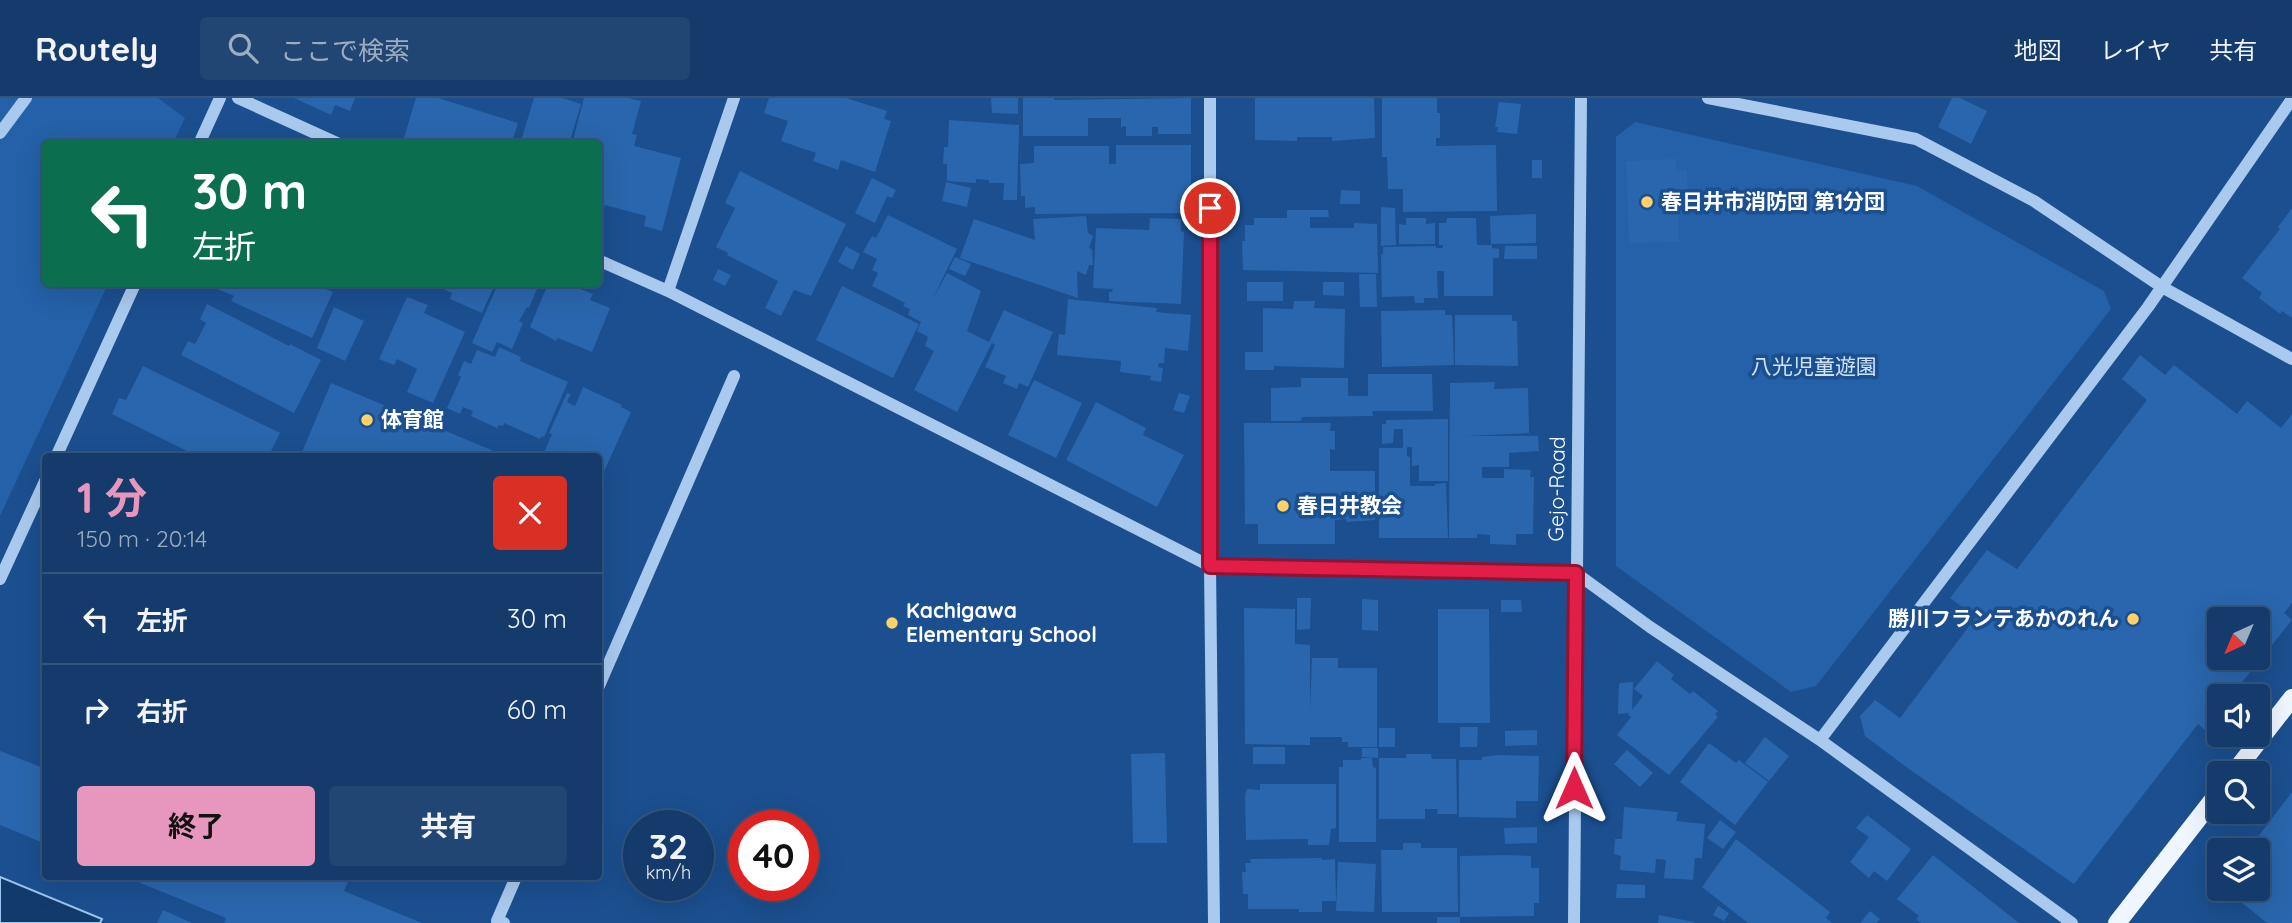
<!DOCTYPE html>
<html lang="ja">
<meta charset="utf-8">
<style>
:root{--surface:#143b6b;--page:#214673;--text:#f1f3f6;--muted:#9dadc1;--line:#33557e;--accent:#e797bd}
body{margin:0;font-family:Quicksand,"Noto Sans JP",sans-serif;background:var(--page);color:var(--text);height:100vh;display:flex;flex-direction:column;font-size:26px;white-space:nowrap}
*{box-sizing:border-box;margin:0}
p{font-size:23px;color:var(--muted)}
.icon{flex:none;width:38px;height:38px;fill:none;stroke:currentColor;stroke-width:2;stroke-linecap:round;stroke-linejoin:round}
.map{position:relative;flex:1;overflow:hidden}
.drawer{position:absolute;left:42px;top:355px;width:560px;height:427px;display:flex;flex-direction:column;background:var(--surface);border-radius:7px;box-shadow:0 7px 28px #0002,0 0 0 2px var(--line)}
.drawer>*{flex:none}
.banner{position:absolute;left:42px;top:42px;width:560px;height:147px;border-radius:7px;box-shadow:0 7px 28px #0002,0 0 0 2px var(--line);background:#0b6e4f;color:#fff;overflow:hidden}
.needle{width:46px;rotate:224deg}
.buttons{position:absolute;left:2207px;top:509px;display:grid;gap:14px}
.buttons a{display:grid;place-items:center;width:63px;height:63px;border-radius:7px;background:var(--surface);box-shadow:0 7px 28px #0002,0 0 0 2px var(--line);font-size:35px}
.speed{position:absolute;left:623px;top:712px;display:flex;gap:14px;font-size:35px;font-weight:700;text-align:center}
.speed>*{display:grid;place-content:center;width:91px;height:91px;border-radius:50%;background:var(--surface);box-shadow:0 7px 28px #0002,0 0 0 2px var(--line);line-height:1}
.speed small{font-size:18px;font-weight:400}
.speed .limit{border:10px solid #d22;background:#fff;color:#111}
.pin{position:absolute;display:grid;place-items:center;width:60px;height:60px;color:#fff;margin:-30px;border:4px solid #fff;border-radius:50%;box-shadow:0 2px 7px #0007}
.me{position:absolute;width:77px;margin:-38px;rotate:0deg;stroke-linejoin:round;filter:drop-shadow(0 0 5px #0008)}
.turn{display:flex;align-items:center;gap:24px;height:147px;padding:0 35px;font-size:32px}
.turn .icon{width:91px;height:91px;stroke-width:2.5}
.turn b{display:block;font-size:49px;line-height:60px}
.round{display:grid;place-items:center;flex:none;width:74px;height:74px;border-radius:7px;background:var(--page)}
.head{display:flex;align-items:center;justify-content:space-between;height:119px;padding:0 35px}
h1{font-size:42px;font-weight:700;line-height:52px;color:var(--accent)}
.action{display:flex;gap:14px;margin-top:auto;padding:14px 35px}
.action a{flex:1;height:80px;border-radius:7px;background:var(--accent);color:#111;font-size:28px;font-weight:700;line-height:80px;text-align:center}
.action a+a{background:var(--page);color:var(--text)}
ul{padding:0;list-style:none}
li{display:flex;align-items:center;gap:21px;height:91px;padding:0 35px;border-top:2px solid var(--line)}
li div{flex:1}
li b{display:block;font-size:26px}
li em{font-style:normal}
header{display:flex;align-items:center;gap:42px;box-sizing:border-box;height:98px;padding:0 35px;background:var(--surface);border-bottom:2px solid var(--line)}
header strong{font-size:33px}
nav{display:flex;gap:38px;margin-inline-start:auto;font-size:24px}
.search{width:490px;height:63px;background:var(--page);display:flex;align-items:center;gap:18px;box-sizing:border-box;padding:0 24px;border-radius:7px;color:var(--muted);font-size:26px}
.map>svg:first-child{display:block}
</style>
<header>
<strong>Routely</strong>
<div class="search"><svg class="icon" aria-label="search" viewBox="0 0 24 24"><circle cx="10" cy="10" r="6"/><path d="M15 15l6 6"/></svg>ここで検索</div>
<nav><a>地図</a><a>レイヤ</a><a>共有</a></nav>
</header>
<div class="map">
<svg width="2292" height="825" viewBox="0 0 2292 825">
<rect width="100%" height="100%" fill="#1b4f8f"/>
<path fill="#2461a8" d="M0,0H158L185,20L173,45L46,46V186H108L0,418Z
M1635,24L1917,88L2104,193L2111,211L1816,588L1791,594L1616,468V39Z"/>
<path fill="#123a6d" stroke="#9cc4f0" stroke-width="2" d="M0,779L102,821L100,825H0Z"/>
<path fill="#2a66ad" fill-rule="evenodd" d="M294,0H355L350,13L335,7L331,17Z
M416,0H438L518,25L511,46H402Z
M534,0H562L581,6L569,46H520Z
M584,0H629L641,3L632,36L637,37L634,48L681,60L662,133L644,128L646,118L605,107L602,119L598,118V46H572Z
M769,0H846L887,13L884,21L891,23L875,74L841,62L838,72L813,63L816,55L781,43L788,23L764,15Z
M991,0H1018V16L992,15Z
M1023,0H1054V2L1191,0V36H1158V29H1152V38H1126V28L1121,29V20H1088V38H1023Z
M1255,0H1374L1375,40L1332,43V39H1297V43L1255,42Z
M1382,0H1437V15H1440V40H1436V48L1496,47L1497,113L1403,114V91H1388L1387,59H1382Z
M1952,0H1960L1987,13L1971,46L1938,29Z
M1499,4L1521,6L1517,36L1497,34L1498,29H1495Z
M949,22L1019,27L1017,102H1003L1004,85H989V82L976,81V85L947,83V66H943L944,49H948Z
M1116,47H1191V102L1189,103L1188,115L1035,116V109L1025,110V98H1021L1020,66L1034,65V48H1109V66H1116Z
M1676,61L1677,73L1687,72L1688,96H1677L1679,144L1629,145L1626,63Z
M1532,62H1542V80H1532Z
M740,73L846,126L811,198L794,192L781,218L765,210L778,183L727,157L728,155L716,149L735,110L725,105Z
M872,80L896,92L892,100L887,98L875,125L855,115Z
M946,84L971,90L967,109L942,103Z
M1341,92L1360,93V106H1340Z
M1381,109L1395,110L1396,147L1381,148Z
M2292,110V220L2282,213L2280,216L2259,200L2262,195L2242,180L2280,131L2278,129Z
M1287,112H1328L1329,119H1310V130H1354V125L1377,126L1378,175L1243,172L1242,143H1245V127H1254V120H1287Z
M1536,116V145L1491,146L1490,118Z
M888,117L957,151L932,202L947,175L981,193L967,233L989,244L1004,212L1053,234L1028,289L1019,285L1017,291L1003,285L1006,278L985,269L995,247L992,245L957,314L914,292L934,253L925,248L928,239L917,233L921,224L908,217L910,211L903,208L905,205L872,188L878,175L872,172L877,161L863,154L872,138L876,140Z
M1086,118L1088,135L1093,138L1089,150L1092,151L1093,167H1089L1086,177L1077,173L1078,200L960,160L974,121L1035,142L1033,121Z
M1150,120L1181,121V133L1184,134L1181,206L1109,203V194H1112L1113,191L1093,190L1096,130L1149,132Z
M1406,120H1426V126L1435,125V146H1399V126L1406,127Z
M1447,120H1476L1477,147H1492V150L1499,151V160H1493V198H1444V173H1437L1438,200H1424V205H1415L1414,198L1382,199L1381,156H1383V149L1436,148V150H1443V147H1439V125H1446Z
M846,148L860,156L853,172L838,164Z
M1505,148H1537V161H1504Z
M955,159L971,166L965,178L949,171Z
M718,171L731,177L725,188L713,182Z
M1359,176H1376L1377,209H1360Z
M1247,184H1283V203H1247Z
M1323,184H1344V198L1323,197Z
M206,186H314L333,194L312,240L231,203L234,198Z
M433,186H495L482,215L450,201L452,195Z
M498,186H537L535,190L537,191L529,210L527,209L519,223L523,225L512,251L497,244L492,254L472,245Z
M548,186H567L593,196L590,202L610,210L592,254L558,240L556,243L530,229Z
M842,188L919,226L893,280L816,242Z
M407,199L428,207L424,215L465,234L433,305L407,294L417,271L397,261L394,267L379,261Z
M1068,201L1157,210L1156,214L1191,217L1188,253L1165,250L1164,265H1159L1158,269L1163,270L1161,284L1150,282L1151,278L1120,274L1121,263L1057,257L1059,236L1065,237Z
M1294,203H1315L1314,210L1345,211L1344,270L1274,268V272H1245V254H1263V210L1293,211Z
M207,206L289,248L290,246L321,262L294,315L181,257L188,243L195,246L206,225L200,221Z
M334,209L364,223L345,263L317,250Z
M1445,212V217H1452L1454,267L1382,269L1381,213Z
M1455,217H1512V223H1517L1518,268L1455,267Z
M499,249L521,259L520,263L568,284L544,339L542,338L540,341L504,325L503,328L499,327L497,330L471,318L473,313L463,309L460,316L447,310L461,279L458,277L464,263L471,266L477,252L495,259Z
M2140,257L2165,277L2174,267L2237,316L2247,303L2281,330L2292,316V505L2284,515L2292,522L2231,598H2219V614L2205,632L2198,626L2074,786L1909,671L1865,638L1860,618L1875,602L1900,620L1976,519L1950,500L1987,452L2017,471L2147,302L2122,281ZM2219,522H2258V560H2219Z
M143,268L280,335L270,355L275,357L274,359H199L112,316L119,300L126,302Z
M1368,276H1432L1433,313H1372L1373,318L1302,319L1301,323H1271V290L1301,289V280H1348V298H1368Z
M1034,282L1082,305L1056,360L1008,337Z
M1495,284L1494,291L1528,290L1529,335L1465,338H1538L1539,353L1509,355V369H1482V380H1504V371L1531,372L1530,379H1534L1533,436H1516V447L1490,446V437L1477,436V440H1449L1450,285Z
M331,285L508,359H300Z
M583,289L622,307L621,309L631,314L598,387V359H542L552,336L549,335L567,295L571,296L567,304L575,308Z
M1179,295L1190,298L1184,315L1173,312Z
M1096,304L1146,330L1143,337L1184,357L1157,409L1066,362Z
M1448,321V383H1419V367L1412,368V349H1407V358L1410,359V388H1435V386L1446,385L1448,440H1379V350H1403V331H1394L1393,345L1382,346V326H1386V322Z
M1244,325H1331L1330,333H1335V352L1330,351V373H1375V422L1347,424L1346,421L1335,422V446H1258V426H1245Z
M1297,500H1311L1310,531L1297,532Z
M1362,501L1378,502V533L1362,532Z
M1501,502H1521L1522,514H1501Z
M1244,510L1295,511V546L1310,547V612L1312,560H1338V570H1377V649H1348V644H1342V639H1310V647L1245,646Z
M1438,511H1489L1490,625H1438Z
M1657,563L1674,577L1671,581L1690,596L1693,593L1718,613L1715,616L1718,619L1669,677L1617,637L1631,619L1628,617L1629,615L1618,616L1619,585L1633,584L1632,612L1643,598L1634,591Z
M1460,629H1478L1477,649H1460Z
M1379,630H1395V649H1379Z
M1537,632V647L1505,648V633Z
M1765,639L1789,658L1769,683L1745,665Z
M1709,645L1736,665L1739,662L1768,684L1735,727L1680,684Z
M1253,649H1285V666H1253Z
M1362,650H1378V660L1362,659Z
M1627,652L1653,675L1640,689L1614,666Z
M0,653L46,671V746L0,727Z
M1165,655L1167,745H1133L1131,656Z
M1406,656H1431L1432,661H1456L1457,716H1437L1438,711H1425V721H1379V660H1406Z
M1499,657L1539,658L1538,703H1516V720L1459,719V662H1482V659Z
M1361,660H1372L1373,669L1376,670V744H1339V669H1343V662H1361Z
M1260,686H1336V730L1331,731L1329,747H1308V741L1246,742L1245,697L1247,691L1260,692Z
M2292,694V825H2267L2225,791H2258V752H2248Z
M1624,709L1678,714L1676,723L1705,726L1702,760H1695L1693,782L1664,780L1666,762L1656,761L1655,775L1620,772L1621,758L1614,756L1615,741H1622Z
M1867,717L1911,751L1887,783L1874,773L1869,780L1850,764L1869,739L1856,730Z
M1720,722L1736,734L1723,751L1707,740Z
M1537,729V745L1505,746L1504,730Z
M1736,741L1830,814L1826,820L1832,825H1748L1702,789Z
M1403,745H1421V750H1457L1458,814H1382L1381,752H1403Z
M1507,757L1531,758V770H1539V805H1534V818L1460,819V758Z
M1933,757L2019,825H1921L1916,821L1919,818L1897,801Z
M1322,760V762L1335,761L1336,803H1322V814H1299V811H1248V796H1243L1242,774H1246L1245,765H1251L1250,761Z
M1338,764L1376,766L1374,814L1336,813Z
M126,779H350L344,793L422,825H224L226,820Z
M1617,786L1645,787V800H1616Z
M1718,808L1729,815L1724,823L1713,817Z
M163,812L192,825H157Z
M1870,813L1880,821L1876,825H1860Z
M1659,817L1694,824V825H1658Z
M1437,819H1460V825H1437Z"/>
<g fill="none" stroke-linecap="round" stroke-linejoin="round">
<path stroke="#a9c9ee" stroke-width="12" d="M238,0L339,46
M1210,0V468L1214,825
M1708,0L1916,41L2034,103L2162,189L2292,261
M0,35L26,0
M199,46L220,0
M598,162L668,193L1210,468L1576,475L1650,529L1820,642L2072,825
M668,193L734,0
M56,359L135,186
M0,481L46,381
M598,590L734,278
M1820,642L2148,209L2292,1
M504,825L497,823L516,779
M1574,825L1581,0"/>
<path stroke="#f0f6ff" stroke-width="18" d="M2233,676L2292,600
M2117,825L2219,694"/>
</g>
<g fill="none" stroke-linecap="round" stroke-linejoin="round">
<defs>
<path id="route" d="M1210,110V468L1576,475L1574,690"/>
</defs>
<use href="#route" stroke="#92132f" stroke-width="18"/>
<use href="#route" stroke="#e11d48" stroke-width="12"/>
</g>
<g fill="#ffd166" stroke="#1b4f8f" stroke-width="2.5">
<circle cx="1647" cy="104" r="7"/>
<circle cx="367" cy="322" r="7"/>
<circle cx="1283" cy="408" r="7"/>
<circle cx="2133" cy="521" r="7"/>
<circle cx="892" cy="525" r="7"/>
</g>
<g text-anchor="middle" stroke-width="7" stroke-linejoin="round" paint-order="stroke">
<g font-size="21" font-weight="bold" fill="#fff" stroke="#1b4f8f" text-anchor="start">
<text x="1661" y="111">春日井市消防団 第1分団</text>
<text x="381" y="329">体育館</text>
<text x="1297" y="415">春日井教会</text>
<text x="906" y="520">Kachigawa<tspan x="906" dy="24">Elementary School</tspan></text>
<text x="2119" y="528" text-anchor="end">勝川フランテあかのれん</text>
</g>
<g font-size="21" fill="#cfe3fa" stroke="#1b4f8f">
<text x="1814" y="276">八光児童遊園</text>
</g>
<g font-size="21" fill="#fff" stroke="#1b4f8f">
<text transform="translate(1557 391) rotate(-89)" y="7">Gejo-Road</text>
</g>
</g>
</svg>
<div class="buttons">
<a><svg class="needle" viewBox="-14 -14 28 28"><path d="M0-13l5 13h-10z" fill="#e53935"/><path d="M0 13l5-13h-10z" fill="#9dadc1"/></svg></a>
<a><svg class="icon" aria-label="sound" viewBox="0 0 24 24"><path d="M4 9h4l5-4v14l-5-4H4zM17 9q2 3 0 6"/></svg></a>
<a><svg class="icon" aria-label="search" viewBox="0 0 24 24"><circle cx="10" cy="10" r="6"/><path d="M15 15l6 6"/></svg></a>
<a><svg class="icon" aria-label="layers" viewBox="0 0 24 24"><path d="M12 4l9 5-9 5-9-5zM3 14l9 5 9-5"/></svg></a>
</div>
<div class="speed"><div>32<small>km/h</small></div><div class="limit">40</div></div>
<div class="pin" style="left:1210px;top:110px;background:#d93025"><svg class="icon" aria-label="arrive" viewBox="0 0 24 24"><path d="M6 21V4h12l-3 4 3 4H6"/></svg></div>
<svg class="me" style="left:1574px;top:690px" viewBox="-20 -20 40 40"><path d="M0-17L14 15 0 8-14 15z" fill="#e11d48" stroke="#fff" stroke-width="4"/></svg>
<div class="banner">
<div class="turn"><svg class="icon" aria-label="left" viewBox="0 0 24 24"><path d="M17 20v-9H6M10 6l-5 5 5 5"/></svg><div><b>30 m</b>左折</div></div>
</div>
<section class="drawer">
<div class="head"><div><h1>1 分</h1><p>150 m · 20:14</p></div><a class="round" style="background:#d93025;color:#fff"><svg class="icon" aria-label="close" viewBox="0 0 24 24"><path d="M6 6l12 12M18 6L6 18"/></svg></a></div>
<ul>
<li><svg class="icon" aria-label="left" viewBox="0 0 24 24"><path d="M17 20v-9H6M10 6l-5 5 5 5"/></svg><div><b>左折</b></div><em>30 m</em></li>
<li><svg class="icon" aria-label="right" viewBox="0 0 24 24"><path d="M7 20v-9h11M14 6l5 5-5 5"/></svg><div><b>右折</b></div><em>60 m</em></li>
</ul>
<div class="action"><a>終了</a><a>共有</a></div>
</section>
</div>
